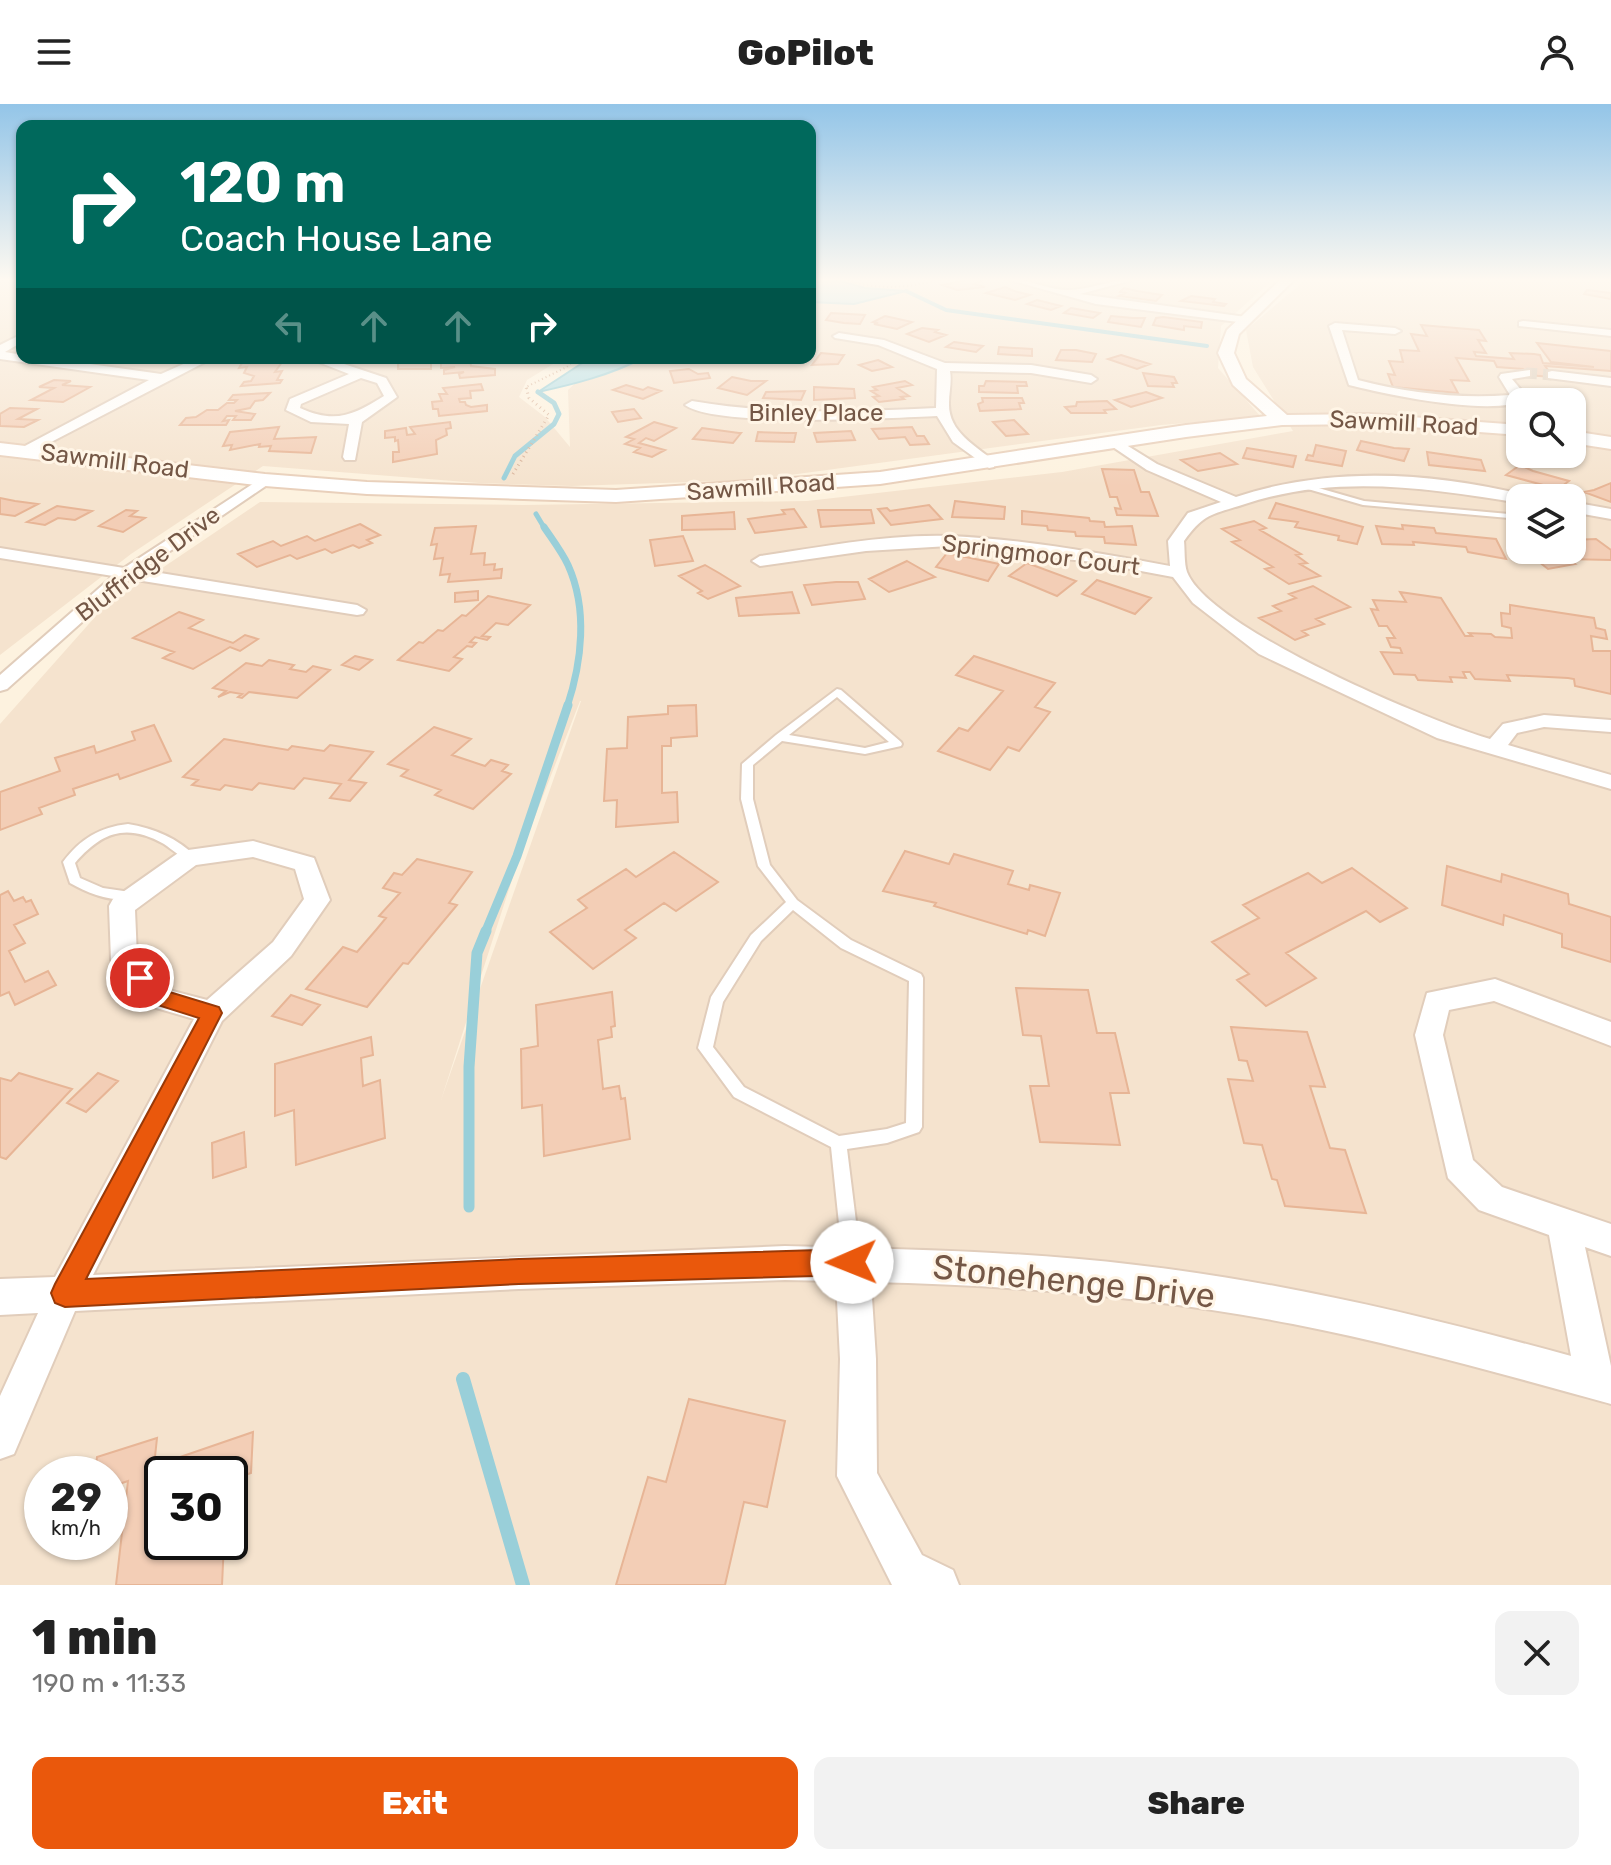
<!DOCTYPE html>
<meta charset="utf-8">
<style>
:root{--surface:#fff;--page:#f2f2f2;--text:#222;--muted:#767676;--accent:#ea580c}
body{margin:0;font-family:Rubik,sans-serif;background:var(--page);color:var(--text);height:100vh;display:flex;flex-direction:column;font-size:30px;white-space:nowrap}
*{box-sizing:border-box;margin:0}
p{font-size:26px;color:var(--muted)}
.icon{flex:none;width:44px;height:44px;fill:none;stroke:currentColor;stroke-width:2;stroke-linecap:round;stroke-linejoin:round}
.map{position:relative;height:1481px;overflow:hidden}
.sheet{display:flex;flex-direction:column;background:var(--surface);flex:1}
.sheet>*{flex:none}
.hud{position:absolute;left:16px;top:16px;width:800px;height:244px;border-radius:16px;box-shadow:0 2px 6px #0004;background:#00695c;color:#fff;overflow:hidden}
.buttons{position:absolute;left:1506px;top:284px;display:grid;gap:16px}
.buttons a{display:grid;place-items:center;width:80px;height:80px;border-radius:16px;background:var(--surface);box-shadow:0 2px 6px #0004;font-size:40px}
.speed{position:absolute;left:24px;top:1352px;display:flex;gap:16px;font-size:40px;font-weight:700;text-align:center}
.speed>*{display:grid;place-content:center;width:104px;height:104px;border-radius:50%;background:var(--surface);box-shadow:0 2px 6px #0004;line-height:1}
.speed small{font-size:20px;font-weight:400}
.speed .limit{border:4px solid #111;border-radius:12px;background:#fff;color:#111}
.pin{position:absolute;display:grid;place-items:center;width:68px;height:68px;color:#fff;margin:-34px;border:4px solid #fff;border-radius:50%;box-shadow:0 2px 8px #0007}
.me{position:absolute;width:88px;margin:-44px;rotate:269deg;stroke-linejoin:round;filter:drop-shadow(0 0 6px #0008)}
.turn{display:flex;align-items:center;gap:28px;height:168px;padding:0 32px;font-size:36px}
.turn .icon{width:104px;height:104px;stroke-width:2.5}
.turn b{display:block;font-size:56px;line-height:68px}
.lanes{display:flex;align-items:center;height:76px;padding:0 32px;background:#0003;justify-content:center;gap:40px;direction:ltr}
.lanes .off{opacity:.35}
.round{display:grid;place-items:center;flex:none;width:84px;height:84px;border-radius:16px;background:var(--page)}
.overview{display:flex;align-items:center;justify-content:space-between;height:136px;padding:0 32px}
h1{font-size:48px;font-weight:800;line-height:60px}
.cta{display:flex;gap:16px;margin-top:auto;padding:16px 32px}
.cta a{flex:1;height:92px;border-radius:16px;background:var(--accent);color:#fff;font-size:32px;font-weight:800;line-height:92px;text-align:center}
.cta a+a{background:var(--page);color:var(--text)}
header{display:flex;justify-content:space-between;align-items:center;height:104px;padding:0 32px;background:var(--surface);font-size:36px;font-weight:800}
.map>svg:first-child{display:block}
</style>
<header><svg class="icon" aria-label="menu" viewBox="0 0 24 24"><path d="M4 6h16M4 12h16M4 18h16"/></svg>GoPilot<svg class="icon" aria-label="person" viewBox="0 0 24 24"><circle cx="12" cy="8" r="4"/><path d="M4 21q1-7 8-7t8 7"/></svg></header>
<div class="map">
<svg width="1611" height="1481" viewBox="0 0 1611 1481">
<rect width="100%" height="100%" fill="#fdf2df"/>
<path fill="#f5e3ce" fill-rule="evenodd" d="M0,175H22V254H563L527,276L519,293L545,313L570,343L568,286L602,254H810V175H1274L1221,222L1218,264L1261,313L1161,321L753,376L572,382L479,379L263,362L131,450L0,551Z
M1291,175H1611V1481H0V620L103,504L260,398L523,401L807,397L1062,368L1293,327L1253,263L1246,226L1304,177ZM1520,298H1572V350H1520ZM1520,394H1572V446H1520ZM580,597H581L441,996L520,751ZM42,1370H110V1438H42ZM162,1370H230V1438H162Z"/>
<path fill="#b4dfe7" stroke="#99cfd9" stroke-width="2" d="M810,175H833L865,184L906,187L854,200L810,198Z
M590,254H643C610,271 575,280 538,288Z"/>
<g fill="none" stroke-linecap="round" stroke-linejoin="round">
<path stroke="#99cfd9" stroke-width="4" d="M906,187L946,206L1207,242"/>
<path stroke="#99cfd9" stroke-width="5" d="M504,374L515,352L554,320L559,310L554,299L538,288
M536,410L545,425"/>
<path stroke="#99cfd9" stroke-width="7" d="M544,423C552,435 562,448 568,461C588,505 582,558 567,603"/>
<path stroke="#99cfd9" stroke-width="9" d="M485,829L517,752L568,601"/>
<path stroke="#99cfd9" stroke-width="11" d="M469,1103V963L477,849L486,827"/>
<path stroke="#99cfd9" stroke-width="14" d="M463,1275L523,1481"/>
</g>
<path fill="#f3ceb6" stroke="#e7b596" stroke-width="2" d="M972,175L981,177L974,180L985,183L957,186L942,181Z
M1005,183L1014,187L1030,191L1015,196L986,189Z
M1124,184L1137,187L1162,191L1156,197L1119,192L1125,189L1120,188Z
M1587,186L1611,189V195L1584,190Z
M1191,192L1215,195L1213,198L1226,200L1224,202L1181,197Z
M1037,196L1061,202L1051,206L1027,200Z
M1071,204L1100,209L1093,214L1064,209Z
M831,209L865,211L860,220L844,219L826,216Z
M885,212L912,218L897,225L874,220L878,219L873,218Z
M1111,212L1133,214H1145L1141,223L1108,218Z
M1163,213L1202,218L1201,224L1184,222V226L1153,221L1156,214Z
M1421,221L1479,226L1486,237L1478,236L1486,249L1474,248L1476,252L1514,255L1510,249L1534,250L1540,251L1543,259L1594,263L1551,258L1537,239L1611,247V267L1545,262L1553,273L1527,271L1523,265L1497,263L1494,257L1456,254L1469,277L1451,276L1458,289L1393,283L1388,270L1395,271L1389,257L1403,258L1400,246L1419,247L1411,230L1427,232Z
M922,224L938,226L935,228L946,231L929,238L907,230Z
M954,238L983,242L976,248L946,243Z
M999,243L1032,245V252L998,250Z
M1061,246H1076L1096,250L1092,258L1056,256Z
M821,249L842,251H844L838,260L812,261Z
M1121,251L1150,260L1137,265L1108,255Z
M285,254L275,268L282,267L277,276H282L280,279L241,282L244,278L251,277L254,272L244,269L247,263L239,264L242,259Z
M420,254H463V257L470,256L471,262L495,265V271L460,274L459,270L464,268L444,270V266L455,263L441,264V258L431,259V265H398V259H424Z
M878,256L892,263L872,267L859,261Z
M689,265L698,270L708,269L710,274L674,279L670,267Z
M1143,269L1174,273L1177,279H1172L1174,283L1148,282Z
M732,273L751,277H766L747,291L718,284Z
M54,276L71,277L62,281L90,283L63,298L31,296L54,284L39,283Z
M905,277L912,281L897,284L909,292L901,293L904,295L879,298L873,293L879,292L871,287L877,286L873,283Z
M986,277L1026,278L1027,282H1017L1018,289L979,288V282H984Z
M481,280L483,286L470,287L471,294L459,295L460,298H465L466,301L471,303L487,301V307L439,312L438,305H433L432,298L442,297L439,290H447L443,284Z
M626,281L643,286L648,283L661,287L643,295L613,286Z
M814,283L854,285L855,294L814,296Z
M805,287L801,296L763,294L766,288Z
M1146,288L1162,294L1131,303L1115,296Z
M270,289L263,296L255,297L250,304L235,307L255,310L251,316H233L236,312H227L223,317L229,316L226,321H180L186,314L196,313L207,306H218L227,299H234L237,296H229L233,291Z
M982,294H1022L1024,299H1019L1021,305L980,307L978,300L983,298Z
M1107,297L1116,305L1104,306L1106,309H1071L1065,303L1076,302L1077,298Z
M10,304L37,305L18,315L38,316L24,323L0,322V310Z
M634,305L641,314L618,318L612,308Z
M1014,316L1028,330L1006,332L993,318Z
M450,318L451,324L446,325L447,331L436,336L437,350L393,358V348H399L398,336L395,337V333L385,334V327L406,324L407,331L415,330L410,323Z
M654,318L676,324L654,337L646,334L639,339L665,346L652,353L634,348L640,344L625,340L634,335L626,333Z
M279,323L274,335L316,333L311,349L269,347L271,342L259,343L260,340L230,346L232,341L223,342L230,328Z
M912,323L917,332H924L929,340L910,341L905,333L879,335L872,325Z
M702,324L739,329H741L733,339L693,335Z
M851,327L855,336L817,338L814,329Z
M758,328L786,329H796L794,338L756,337Z
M1361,337L1394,344L1409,345L1404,357L1357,346Z
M1316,341L1346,347L1342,362L1306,356L1308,351L1313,352Z
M1247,344L1296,352L1293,363L1243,354Z
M1427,348L1481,356L1485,367L1429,361Z
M1220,349L1237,360L1198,367L1181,356Z
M1520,361L1533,367L1569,377L1558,385L1506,371Z
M1102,365L1134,366L1141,388H1149L1158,412L1117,411L1115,404L1121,405L1117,393H1110Z
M1611,379V398L1584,388L1594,386Z
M0,394L15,397L38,400L15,412L0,410Z
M955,397L1005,403L1004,415L952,413Z
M1276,399L1363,423L1357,440L1338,436L1339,432L1295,423L1298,418L1269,414Z
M929,401L942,415L891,421L878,405L887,404L890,407Z
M57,402L92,407L75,416L58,414L45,421L27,418Z
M794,405L806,423L755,429L748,415L785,410L782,406Z
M126,406L137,407L130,412L145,414L123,428L99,422Z
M818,406H871L874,419L821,423Z
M1022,407L1089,414L1090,417L1104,418L1105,423L1132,422L1136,441L1105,439L1104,433L1076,432L1075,428L1048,426L1047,422L1022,420Z
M734,408L735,425L682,426V412Z
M1254,417L1266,424L1260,426L1301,450L1296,451L1307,459L1300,460L1320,472L1289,480L1265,465L1273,463L1232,438L1240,436L1222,425Z
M360,420L380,431L367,436L372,439L359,444L353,441L332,449L325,445L297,455L290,451L257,463L238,450L273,437L281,442L307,432L315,437Z
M1402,421L1434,424L1436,429L1496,435L1506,455L1468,448L1466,443L1413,438L1414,441L1382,440L1376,422L1403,425Z
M476,422L471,450L485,449L484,461L495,460L494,466L502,465L501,474L448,478L450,470L440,471L443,454L434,455L437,440L431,441L435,424Z
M683,432L693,457L655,462L650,436Z
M1596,435L1611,446V456L1567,455L1575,460L1548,465L1524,446H1572V436Z
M947,449L999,460L988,477L936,463Z
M907,457L935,473L889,488L869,475Z
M1027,459L1076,477L1057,492L1009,472Z
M705,461L719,469L740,482L708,495L698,489L702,487L679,472Z
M1097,476L1151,494L1135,510L1082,490Z
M836,478H858L865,495L812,501L804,481Z
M1313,482L1350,503L1316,515L1324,520L1302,527L1308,531L1295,536L1259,514L1281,507L1273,502L1296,494L1289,490Z
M478,487V496L455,498V489Z
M792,488L799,509L739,512L736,494Z
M1400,488L1441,494L1465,532H1472L1469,529L1491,530L1495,533L1512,534L1511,524L1502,522L1501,509L1510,510V501L1594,514L1596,524L1605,526L1607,535L1591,532L1593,547H1611V590L1575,582L1574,575L1568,574L1507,571L1510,577L1475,575L1470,568H1463L1466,574L1450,573L1452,578L1418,576L1415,571L1394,570L1381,548L1402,549L1400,544L1391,543L1387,534H1395L1387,522H1379L1371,505L1378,506L1373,496L1406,498Z
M488,492L530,501L508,521L496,519L482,532L490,533L487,536L475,533L470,538L476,539L472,543L467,542L454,553L462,555L449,567L398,556L419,538L423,539L438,526L443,527L462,511L466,512Z
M179,508L203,516L189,524L233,539L245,531L258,535L240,547L230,543L193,565L163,554L174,548L133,534Z
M355,552L372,556L359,566L342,561Z
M974,552L1055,579L1035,603L1050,608L1019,647L1008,643L990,666L938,647L959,624L968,627L1003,587L956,571Z
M269,556L294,561L290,565L306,568L313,562L330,566L297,594L249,588L242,594L238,593L242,590L230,588L218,593L226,587L213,584L246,559L262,562Z
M696,601L697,632L671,634V642H662V689L677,688L678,718L616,723L617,696L604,697L607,645L627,644L628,613L668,610V602Z
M154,621L171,657L120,675L118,670L73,685L75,691L39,704L42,710L0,726V688L60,667L55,654L94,642L96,649L135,636L132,628Z
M434,623L471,635L452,651L485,662L491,656L508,661L502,667L511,670L473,705L435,691L441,686L401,672L408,666L388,660Z
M224,635L288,646L292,642L324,647L330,641L373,648L349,676L366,679L350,697L330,694L341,680L304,674L294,685L259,679L252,686L225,681L220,686L192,681L198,676L183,673Z
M905,747L949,760L954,750L1013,767L1008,780L1029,786L1030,781L1060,789L1045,832L1028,826L1027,830L934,802L936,799L883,787Z
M674,748L718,778L676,807L664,799L625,826L636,834L593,865L550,828L587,804L578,796L626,765L636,773Z
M417,755L472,768L449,799L457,801L408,860L403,859L367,903L306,885L343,843L357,848L376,826L386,814L379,812L400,789L383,784L394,769L402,771Z
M1447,762L1501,778L1502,770L1568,790L1569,800L1611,813V858L1562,843V830L1504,811L1503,821L1442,801Z
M1352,764L1407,804L1380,818L1366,807L1286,849L1316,874L1266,902L1237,876L1249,870L1212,838L1259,814L1243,801L1308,769L1322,779Z
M8,787L14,797L23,793L26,798L31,796L38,810L14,821L25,839L9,847L25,878L48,867L56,881L15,901L9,888L0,892V791Z
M1016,884L1088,886L1097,929H1115L1129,989H1110L1120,1041L1040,1038L1030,982H1049L1041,932L1023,931Z
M612,888L615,922L611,923L612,933L598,936L603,985L619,982L621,995L625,994L630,1035L544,1052L542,1001L522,1004L521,945L538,942L536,901Z
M291,891L320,901L302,921L272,912Z
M1231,923L1307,928L1325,983L1310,982L1330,1044L1345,1046L1366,1109L1285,1102L1277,1076L1272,1075L1262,1041L1244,1039L1228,975L1253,977L1247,957L1239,956Z
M371,933L373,951L361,954L363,982L380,976L385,1034L296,1061L294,1006L275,1012V960Z
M19,969L72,985L6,1055L0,1053V974L11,977Z
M98,969L118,977L86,1008L67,999Z
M244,1028L246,1063L213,1074L212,1039Z
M689,1295L785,1317L767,1403L744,1398L725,1481H616L648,1373L666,1378Z
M253,1328L251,1369L230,1376V1370H162V1438H224L222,1481H116L128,1377L110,1383V1370H95L97,1353L157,1334L154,1362Z"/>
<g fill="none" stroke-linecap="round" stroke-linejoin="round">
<path stroke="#dbcbb9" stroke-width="11" stroke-dasharray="11 6" stroke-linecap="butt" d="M1526,269L1552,271"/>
<defs>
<path id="lane" d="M1301,379L1364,397L1520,411V415L1363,401L1301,383Z
M837,585L841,586L901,638L902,640L901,642L865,650L782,637L753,661V695L770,761L797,796L851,836L921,870L923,874L922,1023L919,1028L887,1039L847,1045L861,1158L858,1164L852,1166L846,1164L843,1158L831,1043L734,993L698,944L711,893L751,831L786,798L758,762L741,695L742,660L776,631ZM837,593L889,638L865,644L789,631ZM793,806L841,844L909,877L906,1019L887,1025L839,1032L744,983L713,943L723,898L761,837Z
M128,720C153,724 178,734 196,753L190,757C180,753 173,746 164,740C126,719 102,728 75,759L80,774L103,784L137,789L139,792L137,795C114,799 89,790 70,779L63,758C80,735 100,723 128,720Z"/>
<path id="street" d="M1006,175C1027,174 1047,186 1068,186C1090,186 1112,175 1136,175L1080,190L1246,213L1252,216L1246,219L1096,200Z
M1523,217L1611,226V232L1519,222V218Z
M1335,219L1395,224L1401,227L1395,230L1342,226L1358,276C1409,289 1458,295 1510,291L1499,273L1501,270L1530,266V272L1512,275L1528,294C1500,315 1384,290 1349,281L1329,222Z
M839,229L884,236L945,259L1031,261L1091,271L1097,275L1091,279L1031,269L950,267C952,278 949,288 949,299C948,327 974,341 994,357V363L989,364L953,338L937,312C891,314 717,324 685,301L692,297C773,311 854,308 936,304L937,265L878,241L835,234L833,232Z
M22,230V238L5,248L22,251V254H47L161,270L197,254H213L28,350L23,349V343L149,276L0,255V241Z
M308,254H326L386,274L397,293L362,318L355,356H345L343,353L349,320L311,318L286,306L290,295L349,270ZM361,274L377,279L384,292C354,311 335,320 300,304L301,300Z
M1552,267L1611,274V282L1548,274V268Z
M1115,334L1157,360L1236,393C1329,362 1431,368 1525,391L1528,394H1520V399C1427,384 1336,370 1245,400C1212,411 1205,408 1184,437C1185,446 1184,459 1187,468C1208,524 1430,618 1490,635L1503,620L1544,611L1611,616V628L1544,623L1517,629L1508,641L1611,671V685L1437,634L1259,550L1193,499L1173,473L1093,458L949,442L866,447L760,462L752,457L760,452C822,443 887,430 950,432C1023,435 1098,449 1170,462L1168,437L1188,409L1221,398L1147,366L1110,341V335Z
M265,372L270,373V379L142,466L357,501L366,506L363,510L357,511L130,475L7,585L0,587V571L113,472L0,454V444L124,464Z
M1572,398L1611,405V415L1572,408Z
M253,737L314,754L330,796L291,852L222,917L93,1171L785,1142C901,1145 1019,1147 1136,1161C1284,1178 1428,1213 1571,1252L1549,1131L1479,1106L1448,1074L1415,931L1427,889L1495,875L1611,918V942L1494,897L1449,906L1443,931L1473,1056L1502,1083L1611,1120V1152L1585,1143L1611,1262V1300C1506,1271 1400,1241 1293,1220C1154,1193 1012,1181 871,1178L876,1255L877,1369L922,1451L953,1466L959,1481H892L837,1372L840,1255L836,1177L785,1176L519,1185L75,1207L14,1350L0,1355V1292L38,1209L0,1211V1175L55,1173L194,915L146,901L111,856L109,802L113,795L181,747ZM253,753L295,765L304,795L273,838L207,896L165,885L137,853L135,806L196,761Z"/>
<path id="secondary" d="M1281,175H1295L1239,230L1234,249L1246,275L1287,311L1370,310L1520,321V331L1370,320L1282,321L1186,333L880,380L616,398L367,390L265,382L0,351V339L265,370L367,378L616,386L880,368L1186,321L1267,312L1233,281L1218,249L1227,226Z
M1572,327L1611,333V345L1572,339Z"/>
</defs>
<use href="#lane" stroke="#e1cdbb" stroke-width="4"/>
<use href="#street" stroke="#e1cdbb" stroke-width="4"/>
<use href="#secondary" stroke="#e9d0bb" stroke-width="4"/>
<path stroke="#d8b299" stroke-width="2" stroke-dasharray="1 3" stroke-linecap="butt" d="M844,175C877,187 909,184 942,175
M527,285L526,283L567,263L576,254"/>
<path stroke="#d8b299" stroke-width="3" stroke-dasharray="1 4" stroke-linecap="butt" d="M513,370L549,311L529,294L526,283"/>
<use href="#lane" fill="#fff" fill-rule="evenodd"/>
<use href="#street" fill="#fff" fill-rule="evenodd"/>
<use href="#secondary" fill="#fff" fill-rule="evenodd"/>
</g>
<linearGradient id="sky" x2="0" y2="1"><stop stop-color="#93c5e8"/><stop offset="0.46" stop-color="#fef9f1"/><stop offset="1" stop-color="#fef9f1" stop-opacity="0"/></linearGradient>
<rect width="1611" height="382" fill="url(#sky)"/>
<path fill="#ea580c" stroke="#983908" stroke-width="2" d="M140,866L147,869L163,886L219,903L222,909L86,1175L519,1155L852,1145L861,1149L865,1158L861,1167L852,1171L519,1180L65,1203L55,1199L51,1189L55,1180L199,914L148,898L129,874L132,869Z"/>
<g text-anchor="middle" stroke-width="6" stroke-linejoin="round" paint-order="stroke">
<g font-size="24" fill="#745746" stroke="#fff5e6">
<text x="816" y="317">Binley Place</text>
<text transform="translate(1404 319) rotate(3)" y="8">Sawmill Road</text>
<text transform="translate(115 357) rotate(7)" y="8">Sawmill Road</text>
<text transform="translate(761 383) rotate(-4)" y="8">Sawmill Road</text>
<text transform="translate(1041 451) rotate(7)" y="8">Springmoor Court</text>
<text transform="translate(148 460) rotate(-37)" y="8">Bluffridge Drive</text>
</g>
<g font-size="34" fill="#745746" stroke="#fff5e6">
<text transform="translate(1074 1177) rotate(6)" y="12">Stonehenge Drive</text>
</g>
</g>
</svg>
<div class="buttons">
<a><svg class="icon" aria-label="search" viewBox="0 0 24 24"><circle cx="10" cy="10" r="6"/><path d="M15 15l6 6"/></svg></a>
<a><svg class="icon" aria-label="layers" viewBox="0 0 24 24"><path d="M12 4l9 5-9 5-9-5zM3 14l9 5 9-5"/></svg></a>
</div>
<div class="speed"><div>29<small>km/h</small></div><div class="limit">30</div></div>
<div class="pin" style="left:140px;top:874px;background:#d93025"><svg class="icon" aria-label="arrive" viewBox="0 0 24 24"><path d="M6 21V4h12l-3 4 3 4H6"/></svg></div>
<svg class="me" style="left:852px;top:1158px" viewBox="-20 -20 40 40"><circle r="19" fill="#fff"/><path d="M0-13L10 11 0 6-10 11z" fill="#ea580c"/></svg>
<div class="hud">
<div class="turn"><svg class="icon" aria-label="right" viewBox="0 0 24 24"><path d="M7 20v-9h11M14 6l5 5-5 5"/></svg><div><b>120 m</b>Coach House Lane</div></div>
<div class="lanes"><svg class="icon off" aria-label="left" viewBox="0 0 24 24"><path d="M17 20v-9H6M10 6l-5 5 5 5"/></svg><svg class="icon off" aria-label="ahead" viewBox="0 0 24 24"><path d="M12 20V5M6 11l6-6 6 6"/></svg><svg class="icon off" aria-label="ahead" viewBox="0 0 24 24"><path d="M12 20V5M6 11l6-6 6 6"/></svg><svg class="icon" aria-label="right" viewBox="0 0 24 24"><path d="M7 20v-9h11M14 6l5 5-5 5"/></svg></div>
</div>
</div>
<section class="sheet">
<div class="overview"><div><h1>1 min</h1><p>190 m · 11:33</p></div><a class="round"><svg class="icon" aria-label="close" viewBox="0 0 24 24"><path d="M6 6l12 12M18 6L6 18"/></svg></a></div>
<div class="cta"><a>Exit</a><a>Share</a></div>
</section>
